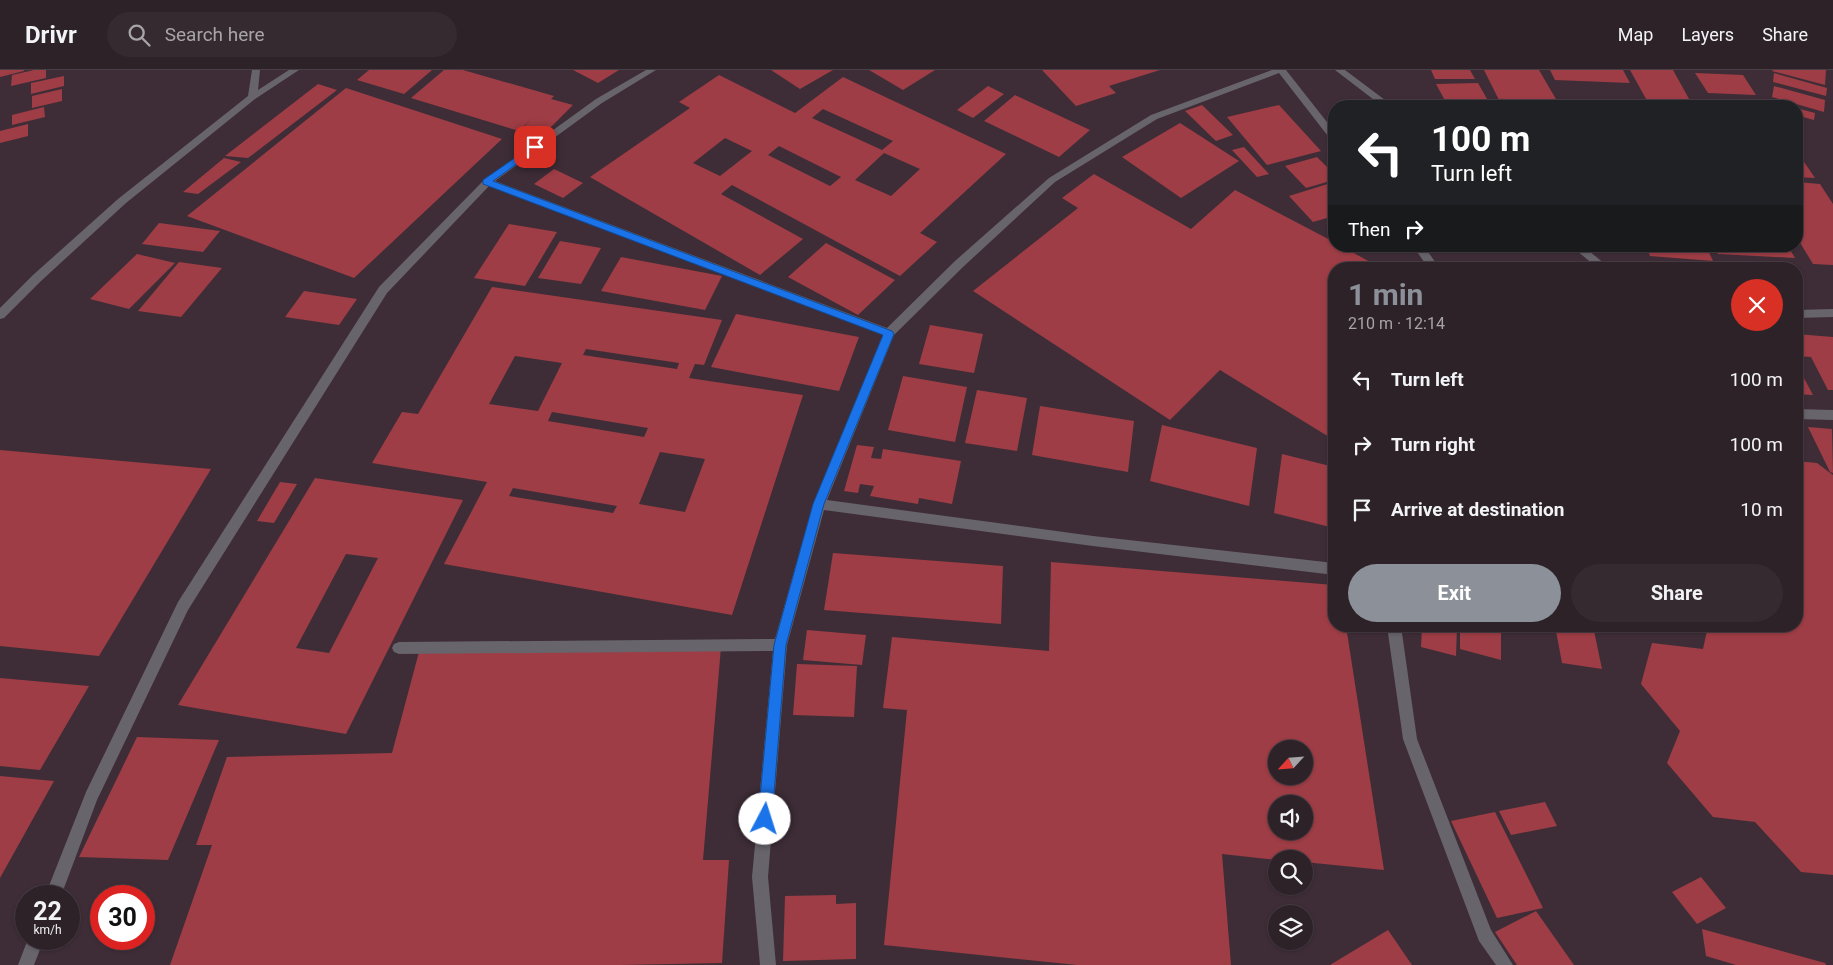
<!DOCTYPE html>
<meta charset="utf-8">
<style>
:root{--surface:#2e2229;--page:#362a31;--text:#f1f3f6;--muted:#a7a4a8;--line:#493f46;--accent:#8c9099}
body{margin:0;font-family:Roboto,sans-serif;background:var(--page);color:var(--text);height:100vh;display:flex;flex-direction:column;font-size:19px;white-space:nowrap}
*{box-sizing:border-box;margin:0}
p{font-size:16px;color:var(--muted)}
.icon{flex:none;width:28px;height:28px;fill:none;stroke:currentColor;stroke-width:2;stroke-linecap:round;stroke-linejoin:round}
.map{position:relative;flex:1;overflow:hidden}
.panel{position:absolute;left:1328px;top:192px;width:475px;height:370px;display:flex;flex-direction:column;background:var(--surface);border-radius:20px;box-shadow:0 1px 4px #0004,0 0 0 1px var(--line)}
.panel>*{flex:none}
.guide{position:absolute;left:1328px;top:30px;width:475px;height:152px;border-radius:20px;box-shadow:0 1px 4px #0004,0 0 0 1px var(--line);background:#202124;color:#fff;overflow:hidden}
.needle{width:32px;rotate:244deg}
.buttons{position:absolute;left:1268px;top:670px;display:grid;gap:10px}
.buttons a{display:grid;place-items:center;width:45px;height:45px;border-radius:50%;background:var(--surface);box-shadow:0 1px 4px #0004,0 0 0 1px var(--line);font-size:25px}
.speed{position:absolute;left:15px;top:815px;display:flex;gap:10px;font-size:25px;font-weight:700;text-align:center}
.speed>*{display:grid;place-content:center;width:65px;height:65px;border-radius:50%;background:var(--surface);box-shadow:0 1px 4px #0004,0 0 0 1px var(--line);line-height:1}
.speed small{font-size:12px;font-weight:400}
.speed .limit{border:8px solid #d22;background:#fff;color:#111}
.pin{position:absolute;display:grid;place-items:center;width:42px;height:42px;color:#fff;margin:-21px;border-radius:10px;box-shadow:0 2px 8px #0006}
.me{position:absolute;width:55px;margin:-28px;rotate:5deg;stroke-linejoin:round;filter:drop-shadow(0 0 4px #0008)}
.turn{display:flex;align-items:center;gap:18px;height:105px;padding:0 20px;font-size:22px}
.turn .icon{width:65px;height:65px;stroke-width:2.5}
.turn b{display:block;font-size:35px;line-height:42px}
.then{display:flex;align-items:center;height:48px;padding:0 20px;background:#0003;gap:10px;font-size:19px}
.round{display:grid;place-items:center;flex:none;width:52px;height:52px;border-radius:26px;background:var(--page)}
.headline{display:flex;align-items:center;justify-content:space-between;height:85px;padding:0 20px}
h1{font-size:30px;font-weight:700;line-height:38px;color:var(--accent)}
.primary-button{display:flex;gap:10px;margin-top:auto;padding:10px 20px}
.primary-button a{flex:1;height:58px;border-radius:30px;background:var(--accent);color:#fff;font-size:20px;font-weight:700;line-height:58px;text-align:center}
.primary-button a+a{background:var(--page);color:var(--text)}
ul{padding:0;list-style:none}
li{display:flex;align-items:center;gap:15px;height:65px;padding:0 20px}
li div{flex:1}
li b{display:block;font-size:19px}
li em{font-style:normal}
header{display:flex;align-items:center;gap:30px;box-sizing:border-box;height:70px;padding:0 25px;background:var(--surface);border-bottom:1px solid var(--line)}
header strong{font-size:24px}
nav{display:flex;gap:28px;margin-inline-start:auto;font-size:18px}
.search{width:350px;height:45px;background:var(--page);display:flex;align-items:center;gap:12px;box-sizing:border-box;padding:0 18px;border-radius:28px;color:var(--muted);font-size:19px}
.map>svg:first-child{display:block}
</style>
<header>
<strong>Drivr</strong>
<div class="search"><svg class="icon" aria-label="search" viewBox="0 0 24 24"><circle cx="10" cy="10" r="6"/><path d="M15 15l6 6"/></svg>Search here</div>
<nav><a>Map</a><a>Layers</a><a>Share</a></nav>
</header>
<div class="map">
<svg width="1833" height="895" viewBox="0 0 1833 895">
<rect width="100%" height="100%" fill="#3e2d37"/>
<path fill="#9e3d45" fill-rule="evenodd" d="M0,0H24V1L0,7Z
M34,0H46V8L11,16L12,5Z
M369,0H432L404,24L357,10Z
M444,0H463L554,26L551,29L573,35L540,68L519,62L532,48L519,61L411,28Z
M573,0H619L598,13Z
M771,0H833L800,19Z
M869,0H935L903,20Z
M1042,0H1160L1109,16L1116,23L1076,36Z
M1431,0H1470L1475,9H1435Z
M1484,0H1539L1560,36H1502Z
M1550,0H1623L1630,13L1555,10Z
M1630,0H1673L1693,36H1650Z
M1773,0H1826L1825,15L1772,1Z
M1695,3L1743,5L1756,25L1708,23Z
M1774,3L1827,18L1826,26L1773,12Z
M719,5L795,43L843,7L1006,84L920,163L937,172L900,206L732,115L721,124L803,169L760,205L590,107L690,38L679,32ZM823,39L893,71L882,80L812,48ZM725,68L752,81L720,106L693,93ZM779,76L841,107L830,116L768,85ZM884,83L920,99L891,126L855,110Z
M64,6V16L31,24V13Z
M1478,13L1491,36H1448L1436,14Z
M318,14L337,20L248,88L225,86Z
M988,16L1004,24L973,48L957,40Z
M1774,16L1825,30L1824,42L1772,27Z
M346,18L502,69L354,208L187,146Z
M62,19V31L32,38V26Z
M1015,25L1090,60L1059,87L984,51Z
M1766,30L1788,36H1765Z
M1202,35L1233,65L1216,71L1185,41Z
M1279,35L1321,81L1267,95L1227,47Z
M44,37L45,47L12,55V45Z
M1796,38L1815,43L1814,50L1796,45Z
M1180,53L1239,91L1181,128L1122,87Z
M28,54V66L0,73V61Z
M1244,77L1269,104L1257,107L1232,80Z
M1796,80L1815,108L1796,107Z
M1317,87L1334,104V110L1306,118L1285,96Z
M224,88L241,92L198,124L183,122Z
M554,99L583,113L563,128L534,114Z
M1094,104L1191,159L1235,120L1334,172V176H1341L1383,199H1334V370L1220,300L1170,350L973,221L1078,138L1062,128Z
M1334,112V146L1313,152L1289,126Z
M1796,112L1820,114L1833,134V195L1813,194L1796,166Z
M159,153L220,161L203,182L142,174Z
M509,154L557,162L525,216L474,208Z
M560,171L601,178L581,214L538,208Z
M826,173L895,210L858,245L788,207Z
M1646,176H1706L1713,191L1650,186Z
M1714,176H1788L1795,188L1718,184Z
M137,184L175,193L129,239L90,229Z
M621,187L722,206L705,240L601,221Z
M179,192L222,198L181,247L138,241Z
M1650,195L1699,197V199H1651Z
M492,217L722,250L704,295L695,294L689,308L803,325L732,545L444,494L487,412L372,393L402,342L418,344ZM586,279L679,293L677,299L583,285ZM515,286L562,293L538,341L489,334ZM552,342L648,358L644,367L548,351ZM660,382L705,389L685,442L639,434ZM513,418L617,436L613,443L509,426Z
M304,221L357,229L339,255L285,247Z
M736,244L859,267L839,321L711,297Z
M930,255L983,264L974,303L919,294Z
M1796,264L1833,267V320H1828L1811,287L1796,286Z
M1796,293L1813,325L1796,324Z
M903,306L967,317L955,372L888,360Z
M977,320L1027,328L1017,381L965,373Z
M1040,336L1134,351L1128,402L1032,385Z
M1162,355L1257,378L1249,436L1150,411Z
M1808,357L1832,359L1833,403L1830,402Z
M857,375L874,377L871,388L881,389L883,379L961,391L952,434L919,428L918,434L870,426L874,416L860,414L858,423L844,421Z
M0,380L211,399L99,586L0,576Z
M1282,384L1334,397V458L1274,443Z
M1796,391L1817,393L1833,405V805L1801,802L1755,752L1713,747L1667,693L1680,661L1641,614L1652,573L1703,579L1708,556L1764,558L1796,556Z
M315,408L463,430L346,664L178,635ZM346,484L378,488L329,583L296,578Z
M280,412L297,414L274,453L257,451Z
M833,483L1003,496L1001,554L824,540Z
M1051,492L1334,515V556H1346L1384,800L1304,792V789L1276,790L1222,784L1231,895H1077L884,875L907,640L883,638L892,567L1049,581ZM1276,679H1304V706H1276ZM1276,734H1304V761H1276Z
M1422,556H1457L1456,586L1421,577Z
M1460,556H1501V590L1460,579Z
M1555,556H1593L1602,599L1562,593Z
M807,560L866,565L862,595L803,590Z
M721,577L703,790H729L722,893L621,895H170L212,775H196L227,687L392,683L419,582Z
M797,594L857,596L854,647L793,645Z
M0,608L89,616L40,700L0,696Z
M137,667L219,670L168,790L79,787Z
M0,706L54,711L0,808Z
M1545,732L1557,756L1511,765L1499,741Z
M1495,742L1543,838L1497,848L1451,751Z
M1701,807L1726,838L1697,854L1672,822Z
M836,825V834L856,833V889L783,891L785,826Z
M1536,841L1574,895H1517L1495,862Z
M1702,859L1825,893L1826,895H1736L1706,886Z
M1388,860L1412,895H1330Z"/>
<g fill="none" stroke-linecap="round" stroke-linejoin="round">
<path fill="#68646c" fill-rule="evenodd" d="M1796,339L1833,340V350L1796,349Z"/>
<path fill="#68646c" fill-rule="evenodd" d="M252,0H260L258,20L289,0H299L255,29L126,133L41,211L4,248L0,249V238L33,205L118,129L248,26Z
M646,0H656L602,33L495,111L887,258L955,191L1049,108L1151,45L1272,0H1286L1334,61V71L1331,70L1279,3L1157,49L1055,112L963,197L894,265L827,430L1093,466L1334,493V505L1093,476L824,440L787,575L768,807L776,895H760L752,807L773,581L399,584L394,582L392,578L394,574L399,572L775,569L813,434L883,265L489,116L387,223L188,540L97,730L61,826H45L86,722L178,532L379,217L484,110L596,29Z
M1335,0H1345L1393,36H1382Z
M1413,176H1424L1440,199H1429Z
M1571,176H1583L1611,199H1599Z
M1833,239V247L1796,248V240Z
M1387,556H1401L1417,669L1491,860L1513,895H1496L1479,871L1403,669Z
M28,869H44L34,895H18Z"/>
</g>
<path fill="#1a73e8" stroke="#114b97" d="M535,74L539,77L538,79L493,111L892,261L894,264L824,434L786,575L772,749L770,754L765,756L760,754L758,749L774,575L813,434L883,265L483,114V110Z"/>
</svg>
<div class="buttons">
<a><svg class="needle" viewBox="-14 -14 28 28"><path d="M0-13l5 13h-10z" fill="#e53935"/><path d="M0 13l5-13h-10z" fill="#a7a4a8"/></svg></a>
<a><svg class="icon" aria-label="sound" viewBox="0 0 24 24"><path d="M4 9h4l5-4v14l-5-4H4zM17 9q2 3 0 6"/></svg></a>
<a><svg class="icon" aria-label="search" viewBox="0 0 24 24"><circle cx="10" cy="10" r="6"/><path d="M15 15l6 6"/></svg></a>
<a><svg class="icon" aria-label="layers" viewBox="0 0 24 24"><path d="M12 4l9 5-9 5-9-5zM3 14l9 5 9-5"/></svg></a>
</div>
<div class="speed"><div>22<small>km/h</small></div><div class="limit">30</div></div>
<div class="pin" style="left:535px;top:77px;background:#d93025"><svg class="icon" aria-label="arrive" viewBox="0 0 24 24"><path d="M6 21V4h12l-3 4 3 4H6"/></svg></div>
<svg class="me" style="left:765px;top:749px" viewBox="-20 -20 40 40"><circle r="19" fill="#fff"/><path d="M0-13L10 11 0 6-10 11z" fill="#1a73e8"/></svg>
<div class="guide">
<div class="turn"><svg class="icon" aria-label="left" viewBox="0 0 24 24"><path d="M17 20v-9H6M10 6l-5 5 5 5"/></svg><div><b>100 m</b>Turn left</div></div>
<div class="then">Then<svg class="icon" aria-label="right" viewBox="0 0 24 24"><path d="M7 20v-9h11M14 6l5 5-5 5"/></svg></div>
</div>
<section class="panel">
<div class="headline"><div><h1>1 min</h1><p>210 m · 12:14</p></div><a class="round" style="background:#d93025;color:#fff"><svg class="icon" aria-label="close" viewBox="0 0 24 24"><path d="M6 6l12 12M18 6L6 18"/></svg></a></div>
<ul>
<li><svg class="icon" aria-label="left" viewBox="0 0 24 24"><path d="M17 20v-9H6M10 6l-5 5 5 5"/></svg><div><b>Turn left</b></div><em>100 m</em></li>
<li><svg class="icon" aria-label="right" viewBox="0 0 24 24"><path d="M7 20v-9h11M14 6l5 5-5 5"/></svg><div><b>Turn right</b></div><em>100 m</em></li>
<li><svg class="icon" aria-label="arrive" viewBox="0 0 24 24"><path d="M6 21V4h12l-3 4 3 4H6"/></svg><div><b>Arrive at destination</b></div><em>10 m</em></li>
</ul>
<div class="primary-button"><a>Exit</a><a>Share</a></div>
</section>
</div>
